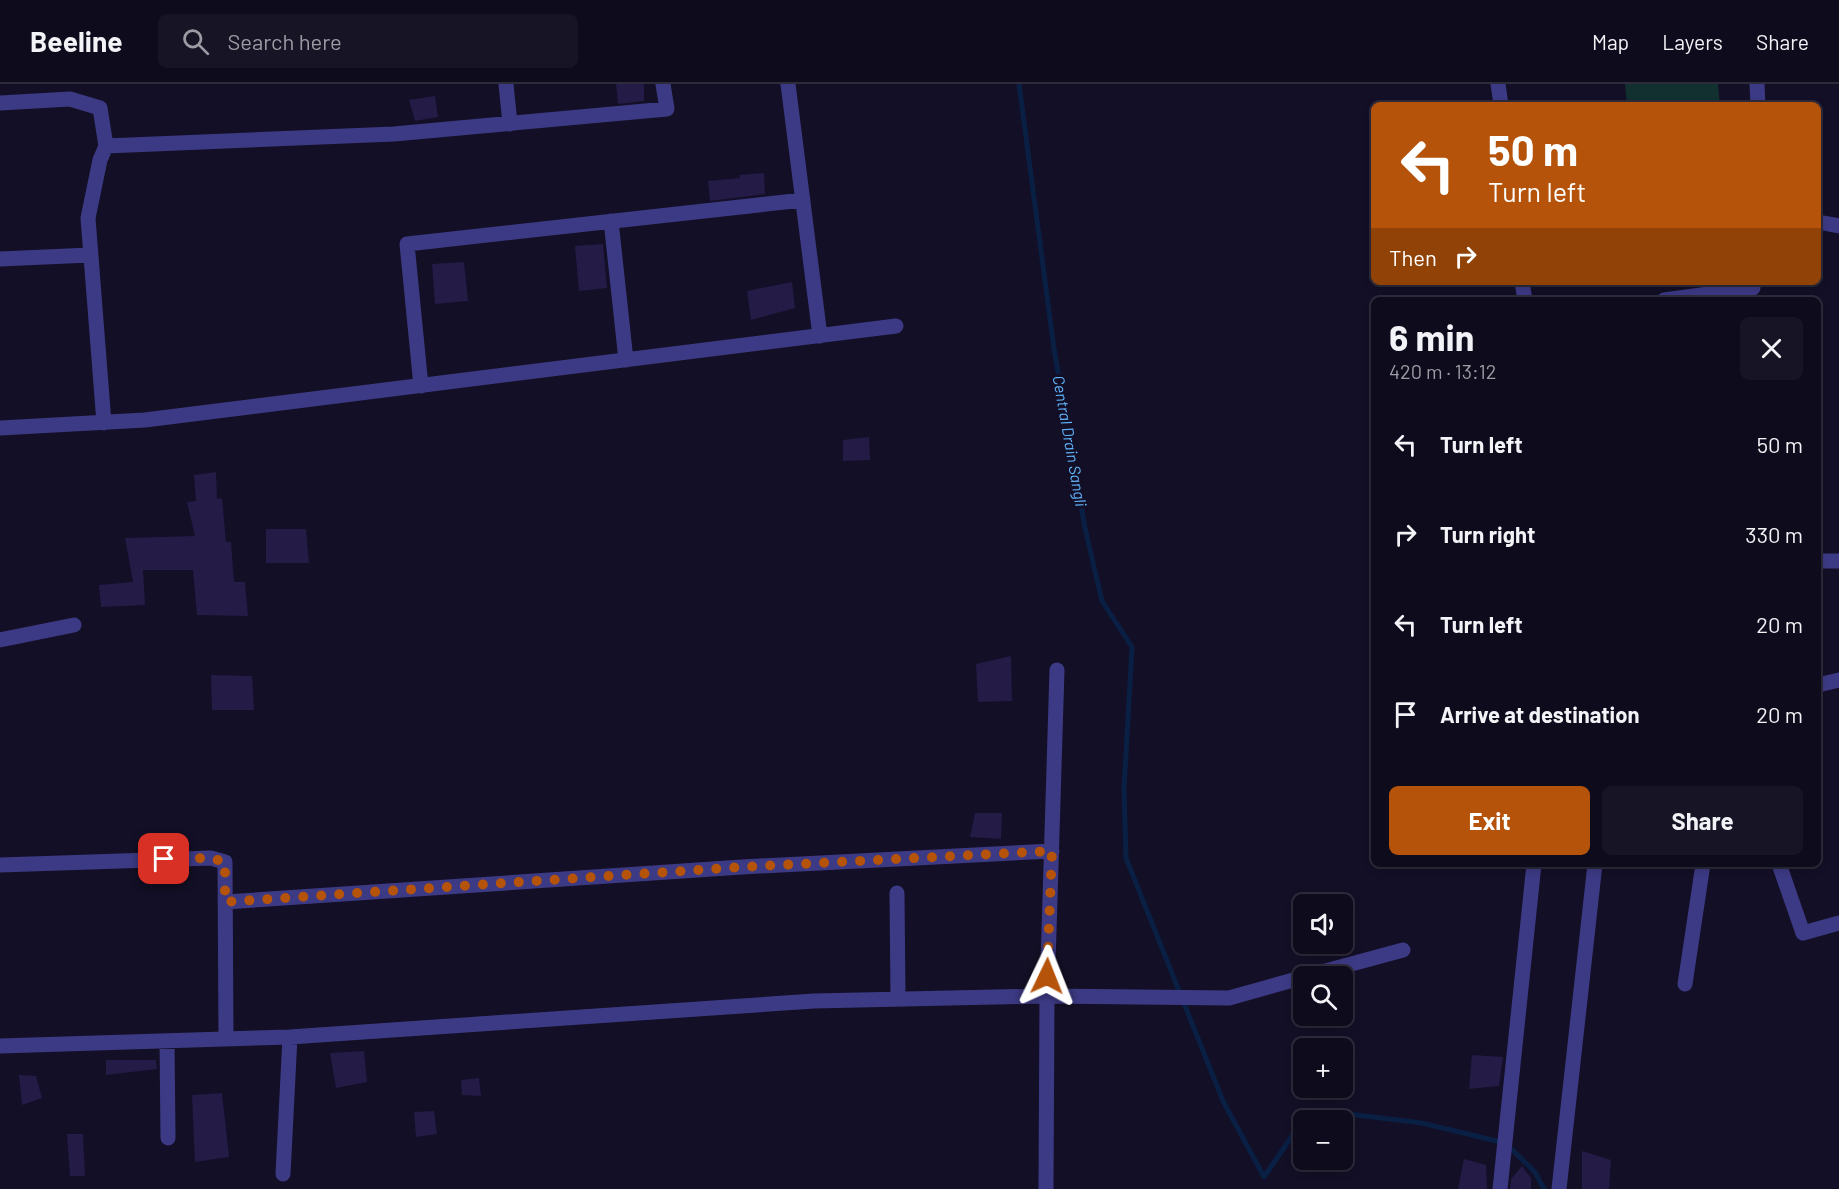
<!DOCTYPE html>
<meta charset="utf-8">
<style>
:root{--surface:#0e0b1c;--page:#171425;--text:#f1f3f6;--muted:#9b9ba3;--line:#2e2b3b;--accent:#b45309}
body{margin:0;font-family:Barlow,sans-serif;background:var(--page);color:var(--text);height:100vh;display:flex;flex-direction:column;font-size:22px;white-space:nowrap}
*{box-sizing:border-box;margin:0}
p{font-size:20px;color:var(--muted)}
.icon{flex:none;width:33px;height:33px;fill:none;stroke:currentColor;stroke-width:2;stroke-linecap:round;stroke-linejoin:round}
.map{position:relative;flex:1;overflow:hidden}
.panel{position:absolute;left:1371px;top:213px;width:450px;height:570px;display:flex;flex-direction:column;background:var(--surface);border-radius:9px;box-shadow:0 3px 9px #0003,0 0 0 2px var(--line)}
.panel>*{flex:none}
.hud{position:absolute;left:1371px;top:18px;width:450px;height:183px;border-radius:9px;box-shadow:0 3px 9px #0003,0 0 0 2px var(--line);background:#b45309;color:#fff;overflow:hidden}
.buttons{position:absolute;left:1293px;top:810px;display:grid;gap:12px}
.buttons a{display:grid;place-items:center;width:60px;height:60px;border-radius:9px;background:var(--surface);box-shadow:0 3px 9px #0003,0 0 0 2px var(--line);font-size:30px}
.pin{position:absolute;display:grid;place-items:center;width:51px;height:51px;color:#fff;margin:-26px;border-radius:12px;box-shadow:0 3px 9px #0006}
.me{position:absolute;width:66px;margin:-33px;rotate:2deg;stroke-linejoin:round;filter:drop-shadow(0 0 4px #0008)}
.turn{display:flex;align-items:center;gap:21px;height:126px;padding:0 18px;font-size:27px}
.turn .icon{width:78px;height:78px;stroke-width:2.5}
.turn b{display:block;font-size:42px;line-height:51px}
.then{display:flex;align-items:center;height:57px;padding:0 18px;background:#0003;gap:12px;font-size:22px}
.round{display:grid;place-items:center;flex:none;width:63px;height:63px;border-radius:9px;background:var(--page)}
.head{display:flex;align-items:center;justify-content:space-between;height:102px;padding:0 18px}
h1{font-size:36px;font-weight:700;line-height:45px}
.primary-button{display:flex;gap:12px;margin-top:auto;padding:12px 18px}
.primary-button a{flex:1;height:69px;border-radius:9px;background:var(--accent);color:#fff;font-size:24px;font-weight:700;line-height:69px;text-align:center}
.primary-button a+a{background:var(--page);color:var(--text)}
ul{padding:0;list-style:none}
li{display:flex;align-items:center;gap:18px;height:90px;padding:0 18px}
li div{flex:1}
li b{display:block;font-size:22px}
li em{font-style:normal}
header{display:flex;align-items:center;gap:36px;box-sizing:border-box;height:84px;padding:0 30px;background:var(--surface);border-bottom:2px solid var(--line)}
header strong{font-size:28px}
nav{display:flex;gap:33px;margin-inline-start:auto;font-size:21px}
.search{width:420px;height:54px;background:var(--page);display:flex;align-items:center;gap:15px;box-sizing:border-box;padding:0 21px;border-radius:9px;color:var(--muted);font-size:22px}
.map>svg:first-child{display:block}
</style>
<header>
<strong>Beeline</strong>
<div class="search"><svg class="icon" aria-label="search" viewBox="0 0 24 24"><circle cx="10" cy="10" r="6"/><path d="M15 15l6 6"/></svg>Search here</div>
<nav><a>Map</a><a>Layers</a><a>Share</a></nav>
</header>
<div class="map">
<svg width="1839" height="1105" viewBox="0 0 1839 1105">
<rect width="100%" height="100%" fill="#130f26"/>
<path fill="#12302f" d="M1625,0H1718L1720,21H1627Z"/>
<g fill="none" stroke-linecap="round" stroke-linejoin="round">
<path stroke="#0a1f44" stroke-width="5" d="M1019,0L1054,265L1085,444L1102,517L1132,563L1124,705L1126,774L1223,1017L1264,1093L1292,1052L1304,1045
M1318,1036L1332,1028L1422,1039L1505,1059L1535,1088L1544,1105"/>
</g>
<path fill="#241b47" d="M616,0H644V17L618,20Z
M435,12L438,33L415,37L409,16Z
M764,89L765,110L710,117L708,97L740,94L739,91Z
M603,160L607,204L579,207L575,162Z
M464,178L468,217L435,220L432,180Z
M792,198L795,224L751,236L747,207Z
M869,353L870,376L843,377V356Z
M216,388L217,415L222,414L226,458H231L234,498H245L248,532L197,531L193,486H143L145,521L101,523L99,501L133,498L125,454L195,452L187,418L196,417L194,391Z
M266,445H306L309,479H266Z
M1011,572L1012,617L978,618L976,580Z
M211,591L252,592L254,626H212Z
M975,729H1002L1001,755L970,753Z
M364,967L367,998L336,1004L330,969Z
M1472,971L1503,973L1499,1002L1469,1005Z
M106,976H156L157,985L106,991Z
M19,991L36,992L42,1014L22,1021Z
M479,994L481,1012L462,1011L461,996Z
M222,1009L229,1073L195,1078L192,1011Z
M434,1027L437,1050L416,1053L414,1028Z
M67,1050H83L85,1092H70Z
M1582,1067L1611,1076L1609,1105H1582Z
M1464,1075L1486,1081L1487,1105H1458Z
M1522,1082L1531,1094V1105H1510L1511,1095Z"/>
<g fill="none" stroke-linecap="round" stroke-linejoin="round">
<path stroke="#3d3a85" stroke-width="15" d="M506,0L510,40
M788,0L820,252
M1498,0L1501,21
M1757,0L1758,21
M0,19L70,15L100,24L106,62L100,76L88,134L104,339
M106,62L394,50L667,25L663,0
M611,137L626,276
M1818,138L1839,142
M0,175L90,171
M1522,198L1525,216
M1664,216L1753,204
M421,302L407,160L803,116
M0,344L145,336L896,242
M1818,477H1839
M0,556L74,541
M1818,601L1839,596
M1779,780L1803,849L1839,839
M0,781L211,774L225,778L226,955
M897,809L898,915
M225,818L742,783L1052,767
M1307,892L1403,866
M1685,900L1703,780
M167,957L168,1054
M0,962L290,953L814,917L1047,912L1229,914L1304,893
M283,1090L290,953
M1046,1105L1047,912L1057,586
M1500,1105L1534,780
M1559,1105L1595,780"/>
</g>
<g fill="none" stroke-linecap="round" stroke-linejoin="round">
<path stroke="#b45309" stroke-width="10" stroke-dasharray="0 18" d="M164,775L211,774L225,778V818L742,783L1052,767L1047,892"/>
</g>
<g text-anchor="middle" stroke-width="6" stroke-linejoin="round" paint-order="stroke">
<g font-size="16" font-style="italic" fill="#62b6ff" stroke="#130f26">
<text transform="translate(1070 357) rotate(80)" y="6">Central Drain Sangli</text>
</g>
</g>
</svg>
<div class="buttons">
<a><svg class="icon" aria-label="sound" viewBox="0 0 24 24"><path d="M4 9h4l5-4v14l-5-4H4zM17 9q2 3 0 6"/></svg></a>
<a><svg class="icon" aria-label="search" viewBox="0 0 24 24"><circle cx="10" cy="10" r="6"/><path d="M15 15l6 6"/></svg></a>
<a>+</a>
<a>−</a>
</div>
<div class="pin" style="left:164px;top:775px;background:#d93025"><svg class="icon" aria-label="arrive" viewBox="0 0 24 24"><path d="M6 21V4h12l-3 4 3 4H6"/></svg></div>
<svg class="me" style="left:1047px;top:892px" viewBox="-20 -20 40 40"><path d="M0-17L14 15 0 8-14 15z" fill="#b45309" stroke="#fff" stroke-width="4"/></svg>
<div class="hud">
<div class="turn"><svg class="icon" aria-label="left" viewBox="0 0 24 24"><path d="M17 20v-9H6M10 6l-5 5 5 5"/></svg><div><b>50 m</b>Turn left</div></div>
<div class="then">Then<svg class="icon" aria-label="right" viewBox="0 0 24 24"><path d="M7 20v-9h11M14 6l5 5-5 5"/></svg></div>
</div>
<section class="panel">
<div class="head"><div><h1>6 min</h1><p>420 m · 13:12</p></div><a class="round"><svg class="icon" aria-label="close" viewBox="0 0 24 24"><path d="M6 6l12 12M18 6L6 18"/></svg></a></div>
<ul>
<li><svg class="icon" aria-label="left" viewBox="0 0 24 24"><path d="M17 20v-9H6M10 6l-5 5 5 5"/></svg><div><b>Turn left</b></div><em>50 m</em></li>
<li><svg class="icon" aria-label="right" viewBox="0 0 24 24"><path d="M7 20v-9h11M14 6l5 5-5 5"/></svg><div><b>Turn right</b></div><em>330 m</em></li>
<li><svg class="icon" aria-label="left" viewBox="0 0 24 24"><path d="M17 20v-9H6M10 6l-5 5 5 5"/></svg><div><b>Turn left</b></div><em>20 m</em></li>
<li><svg class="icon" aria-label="arrive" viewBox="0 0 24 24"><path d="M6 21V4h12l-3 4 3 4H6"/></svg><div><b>Arrive at destination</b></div><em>20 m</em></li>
</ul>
<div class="primary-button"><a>Exit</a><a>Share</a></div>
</section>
</div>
